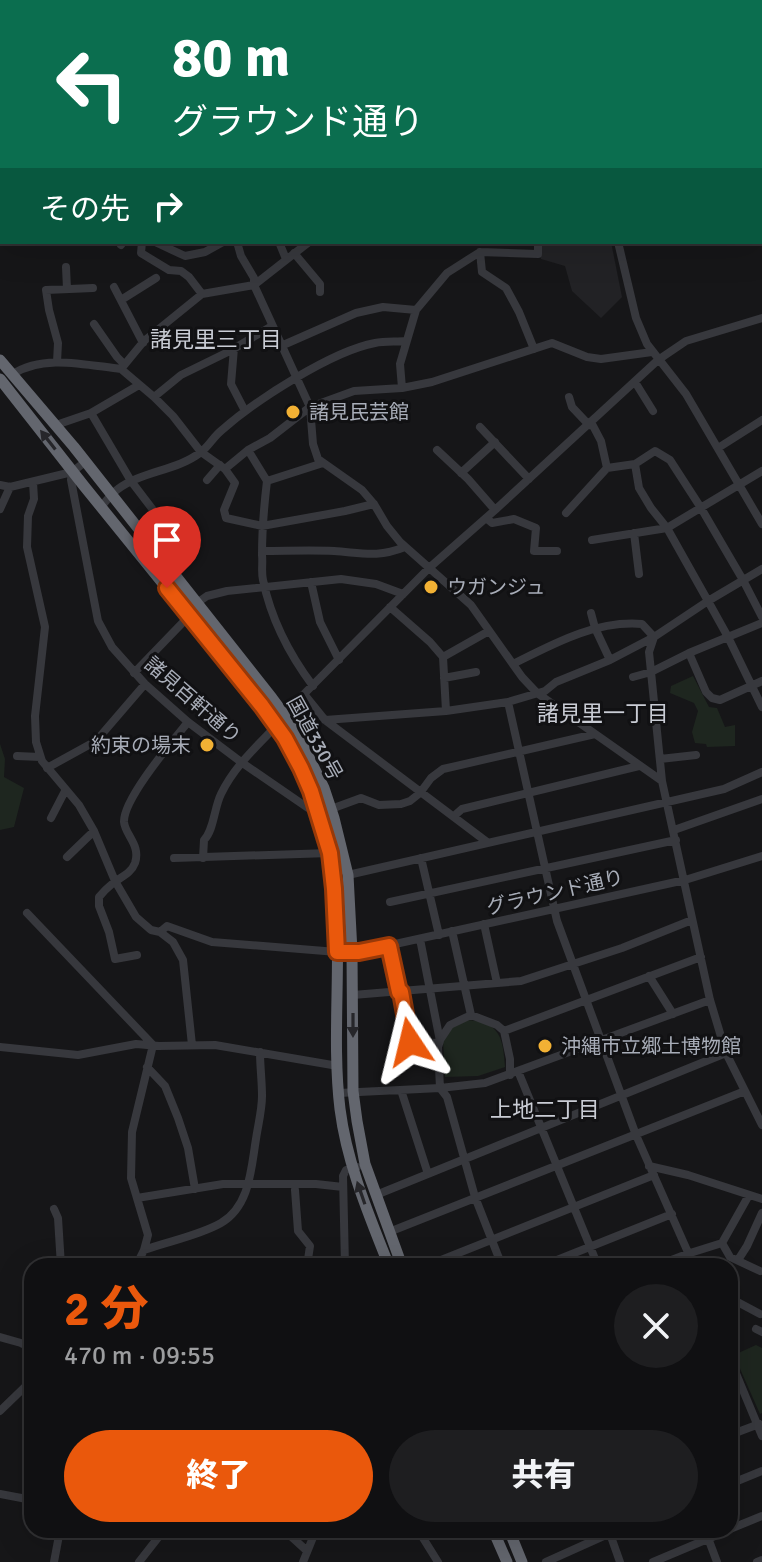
<!DOCTYPE html>
<html lang="ja">
<meta charset="utf-8">
<style>
:root{--surface:#101012;--page:#1e1e20;--text:#f1f3f6;--muted:#9c9d9f;--line:#303032;--accent:#ea580c}
body{margin:0;font-family:Signika,"Noto Sans JP",sans-serif;background:var(--page);color:var(--text);height:100vh;display:flex;flex-direction:column;font-size:30px;white-space:nowrap}
*{box-sizing:border-box;margin:0}
p{font-size:26px;color:var(--muted)}
.icon{flex:none;width:44px;height:44px;fill:none;stroke:currentColor;stroke-width:2;stroke-linecap:round;stroke-linejoin:round}
.map{position:relative;flex:1;overflow:hidden}
.panel{position:absolute;left:24px;top:1258px;width:714px;height:280px;display:flex;flex-direction:column;background:var(--surface);border-radius:24px;box-shadow:0 8px 32px #0002,0 0 0 2px var(--line)}
.panel>*{flex:none}
.guide{position:absolute;left:0px;top:0px;width:762px;height:244px;box-shadow:0 8px 32px #0002,0 0 0 2px var(--line);background:#0b6e4f;color:#fff;overflow:hidden}
.pin{position:absolute;display:grid;place-items:center;width:68px;height:68px;color:#fff;margin:-82px -34px;border-radius:50% 50% 50% 0;rotate:-45deg;box-shadow:0 0 8px #0007}
.pin .icon{rotate:45deg}
.me{position:absolute;width:88px;margin:-44px;rotate:350deg;stroke-linejoin:round;filter:drop-shadow(0 0 6px #0008)}
.turn{display:flex;align-items:center;gap:28px;height:168px;padding:0 40px;font-size:36px}
.turn .icon{width:104px;height:104px;stroke-width:2.5}
.turn b{display:block;font-size:56px;line-height:68px}
.then{display:flex;align-items:center;height:76px;padding:0 40px;background:#0003;gap:16px;font-size:30px}
.round{display:grid;place-items:center;flex:none;width:84px;height:84px;border-radius:42px;background:var(--page)}
.summary{display:flex;align-items:center;justify-content:space-between;height:136px;padding:0 40px}
h1{font-size:48px;font-weight:800;line-height:60px;color:var(--accent)}
.button{display:flex;gap:16px;margin-top:auto;padding:16px 40px}
.button a{flex:1;height:92px;border-radius:48px;background:var(--accent);color:#fff;font-size:32px;font-weight:800;line-height:92px;text-align:center}
.button a+a{background:var(--page);color:var(--text)}
.map>svg:first-child{display:block}
</style>
<div class="map">
<svg width="762" height="1562" viewBox="0 0 762 1562">
<rect width="100%" height="100%" fill="#161618"/>
<path fill="#222225" d="M541,242H611L622,297L601,318L572,291L565,266L541,259Z"/>
<path fill="#1e261f" d="M693,676L709,707L717,708L725,727L735,725V746L707,747L706,744L695,743L692,732L698,711L694,703L670,693L671,686Z
M0,744L5,759L4,777L24,788L14,827L0,830Z
M466,1020C500,1022 503,1037 505,1067L478,1076L445,1077L443,1040L453,1027Z
M756,1345L762,1348V1413L760,1414L734,1355Z"/>
<g fill="none" stroke-linecap="round" stroke-linejoin="round">
<path stroke="#37383d" stroke-width="8" d="M187,0L200,2
M289,0V2
M380,0V2
M408,0L413,2
M345,2L367,0
M590,2V0
M642,2L643,0
M0,46H2
M760,56H762
M0,135L2,134
M0,214L2,213
M142,242L141,253L169,270L181,271L189,277L202,294
M155,242L185,256L205,252L223,242
M237,242L241,256L254,278V285L310,407L313,444L318,459L362,490L374,504L387,526L400,542L471,605L522,677L537,693L662,781L710,1000L726,1053L762,1125
M279,242L286,259
M618,242L636,318L647,344L686,394L762,524
M121,245L123,242
M480,252L482,272L506,288L519,312L534,349
M294,253L320,284V292
M66,267L67,289
M114,287L143,343
M121,300L156,278
M94,324L117,357L124,364
M281,346L356,313L383,307L416,310
M234,348L231,384L245,411
M57,362L58,343L49,310L46,290L93,288
M121,369L154,397L173,416L201,452L225,469L235,483L224,510L226,518L262,526L345,511L374,504
M13,374C43,354 86,365 121,369L144,341L202,294L254,285L309,242
M635,382L653,411
M402,388L400,364L416,310L447,273L480,252L538,254V242
M154,397L181,375L230,351L272,326
M569,397L572,407L589,425
M91,413L131,481L160,519
M591,422L601,441L607,468L635,464L639,488L651,508L667,528L708,601L762,569
M56,425L91,413L139,385
M480,427L529,479
M718,448L762,420
M248,450L267,481L323,463
M437,450L468,479L495,510
M635,464L655,451L670,460L701,508L743,580L762,617
M225,469L248,450L270,438L310,407L354,391L402,388L432,382L552,343L587,357L601,359L652,352
M72,472L71,480L98,621L112,647L145,684L188,722L241,762L308,808L330,805
M461,473L495,442
M207,480L220,465
M267,481C264,506 262,530 262,555C263,563 261,572 263,580C271,619 289,654 313,686
M33,482L34,499L28,516L27,547L45,627L35,716L36,742L42,761L79,805L94,831L115,881L136,917L151,930L160,932L173,942L183,960L192,1045
M0,485L10,487L72,472L85,462
M101,507C106,501 111,494 118,489C142,471 177,471 201,452C209,446 214,436 222,430C256,400 332,351 375,343C385,341 396,342 406,341
M0,509L10,487
M566,513L607,468
M486,518L492,523L514,519L536,528L534,551H557
M634,533L639,574
M592,540L667,528L762,471
M151,546L185,534
M262,551C286,551 310,550 334,551C363,553 377,558 405,547
M311,582L320,622L339,660
M197,603L207,596L227,591L341,579L376,584L403,594
M390,607L430,642L443,657L446,711
M591,613L595,628L610,660
M654,637L649,652L662,781
M689,653L706,692L712,698L720,700L762,681
M443,657L489,631
M513,664C553,644 596,620 642,624L654,637
M134,673L190,615
M633,677L651,672L689,653L762,623
M444,678L476,672
M304,694L325,720L487,842
M508,702L557,921L636,1135L694,1266
M279,714L304,694L429,568L495,510L658,360L686,341L762,318
M325,720L446,711L508,702L545,691L556,682L610,660L654,637L708,601L728,637L762,707
M17,756L40,757
M660,759L696,755
M47,768L96,741L145,684
M331,809L361,798L379,805L401,804L410,801L420,793L431,778L443,769L595,734
M454,816L462,809L639,766
M51,818L65,791
M674,830L762,799
M67,857L94,831
M174,858L330,853
M203,858L204,840C214,830 214,808 221,794C234,767 256,747 276,726
M421,858L439,935
M348,875L724,789L762,772
M390,902L676,840
M27,913L153,1045
M484,924L497,983
M160,932L167,926L212,942L337,952H359L685,880L762,856
M420,939L440,1041L438,1047L440,1088L447,1097L475,1197L502,1266
M389,946L399,992
M137,955L115,959L109,932L99,906V897C103,892 107,888 112,884C120,877 131,874 135,863C141,845 125,835 124,822C123,799 172,742 188,722
M649,976L673,1014
M401,992L410,1042L439,1043
M353,995L521,981L622,948L692,920
M471,1015L497,1025L504,1031L701,957
M504,1031L510,1059V1075
M440,1040L450,1025L471,1015L452,931
M0,1047L78,1055L136,1044L159,1046L215,1045L338,1066
M147,1067L165,1086L178,1118L188,1148L195,1189
M518,1071L598,1266
M401,1090L428,1174
M339,1093L440,1088L485,1083L710,1000
M649,1166L688,1175L762,1199
M295,1190L298,1231L310,1246L307,1266
M376,1195L726,1053
M137,1198L223,1184H316L343,1187
M54,1209L58,1218L61,1266
M389,1232L745,1091
M722,1243L730,1257L760,1271
M144,1250C169,1241 198,1236 221,1223C250,1206 251,1169 256,1139C258,1125 262,1110 262,1096C262,1081 260,1066 260,1052
M738,1260L747,1246L762,1213
M79,1266L83,1264
M136,1266L144,1250L148,1235L131,1178L132,1132L153,1045
M345,1266L343,1176L346,1170L357,1167
M426,1266L654,1175
M542,1266L672,1214
M656,1266L687,1254L722,1243L749,1195
M730,1298L760,1314
M32,1303L30,1309L32,1311
M756,1329L762,1332
M0,1337L21,1343L32,1348
M730,1359L762,1436
M0,1411L32,1380
M730,1435L759,1424
M730,1484L762,1471
M0,1494L32,1500
M730,1529L762,1516
M284,1530L306,1550
M418,1530L438,1562
M705,1530L717,1562
M609,1531L620,1562
M54,1562L60,1530
M139,1562L164,1530
M303,1562L316,1530
M546,1562L617,1530
M653,1562L729,1530
M757,1562L762,1560"/>
<path stroke="#63666e" stroke-width="11" d="M0,360L74,447L272,698L295,729L324,788L334,818L348,875L352,952L353,1091L357,1121L365,1164L402,1266
M0,379L84,486L262,706C281,732 299,759 310,790C313,798 314,806 317,813C321,827 327,840 330,854C346,937 330,1026 340,1109C347,1164 369,1215 389,1266
M493,1530L507,1562
M509,1530L522,1562"/>
</g>
<defs><path id="oneway-solid" d="M-6-.8H1V-3.2L6.5 0L1 3.2V.8H-6Z" transform="scale(2)"/></defs>
<g fill="#26262a">
<use href="#oneway-solid" transform="translate(48 440) rotate(-128)"/>
<use href="#oneway-solid" transform="translate(353 1025) rotate(90)"/>
<use href="#oneway-solid" transform="translate(361 1193) rotate(-109)"/>
</g>
<g fill="none" stroke-linecap="round" stroke-linejoin="round">
<defs>
<path id="route" d="M167,588L262,706L285,738L301,768L311,791L330,853L334,889L337,952H359L389,946L399,992H401L410,1042"/>
</defs>
<use href="#route" stroke="#983908" stroke-width="20"/>
<use href="#route" stroke="#ea580c" stroke-width="14"/>
</g>
<g fill="#f2b134" stroke="#111113" stroke-width="3">
<circle cx="293" cy="412" r="8"/>
<circle cx="431" cy="587" r="8"/>
<circle cx="207" cy="745" r="8"/>
<circle cx="545" cy="1046" r="8"/>
</g>
<g text-anchor="middle" stroke-width="6" stroke-linejoin="round" paint-order="stroke">
<g font-size="20" fill="#a8adb8" stroke="#111113" text-anchor="start">
<text x="309" y="419">諸見民芸館</text>
<text x="447" y="594">ウガンジュ</text>
<text x="191" y="752" text-anchor="end">約束の場末</text>
<text x="561" y="1053">沖縄市立郷土博物館</text>
</g>
<g font-size="20" fill="#a8adb8" stroke="#111113">
<text transform="translate(193 700) rotate(41)" y="7">諸見百軒通り</text>
<text transform="translate(315 738) rotate(61)" y="7">国道330号</text>
<text transform="translate(555 892) rotate(-13)" y="7">グラウンド通り</text>
</g>
<g font-size="22" fill="#c9ccd4" stroke="#111113">
<text x="216" y="347">諸見里三丁目</text>
<text x="603" y="721">諸見里一丁目</text>
<text x="545" y="1117">上地二丁目</text>
</g>
</g>
</svg>
<div class="pin" style="left:167px;top:588px;background:#d93025"><svg class="icon" aria-label="arrive" viewBox="0 0 24 24"><path d="M6 21V4h12l-3 4 3 4H6"/></svg></div>
<svg class="me" style="left:410px;top:1042px" viewBox="-20 -20 40 40"><path d="M0-17L14 15 0 8-14 15z" fill="#ea580c" stroke="#fff" stroke-width="4"/></svg>
<div class="guide">
<div class="turn"><svg class="icon" aria-label="left" viewBox="0 0 24 24"><path d="M17 20v-9H6M10 6l-5 5 5 5"/></svg><div><b>80 m</b>グラウンド通り</div></div>
<div class="then">その先<svg class="icon" aria-label="right" viewBox="0 0 24 24"><path d="M7 20v-9h11M14 6l5 5-5 5"/></svg></div>
</div>
<section class="panel">
<div class="summary"><div><h1>2 分</h1><p>470 m · 09:55</p></div><a class="round"><svg class="icon" aria-label="close" viewBox="0 0 24 24"><path d="M6 6l12 12M18 6L6 18"/></svg></a></div>
<div class="button"><a>終了</a><a>共有</a></div>
</section>
</div>
